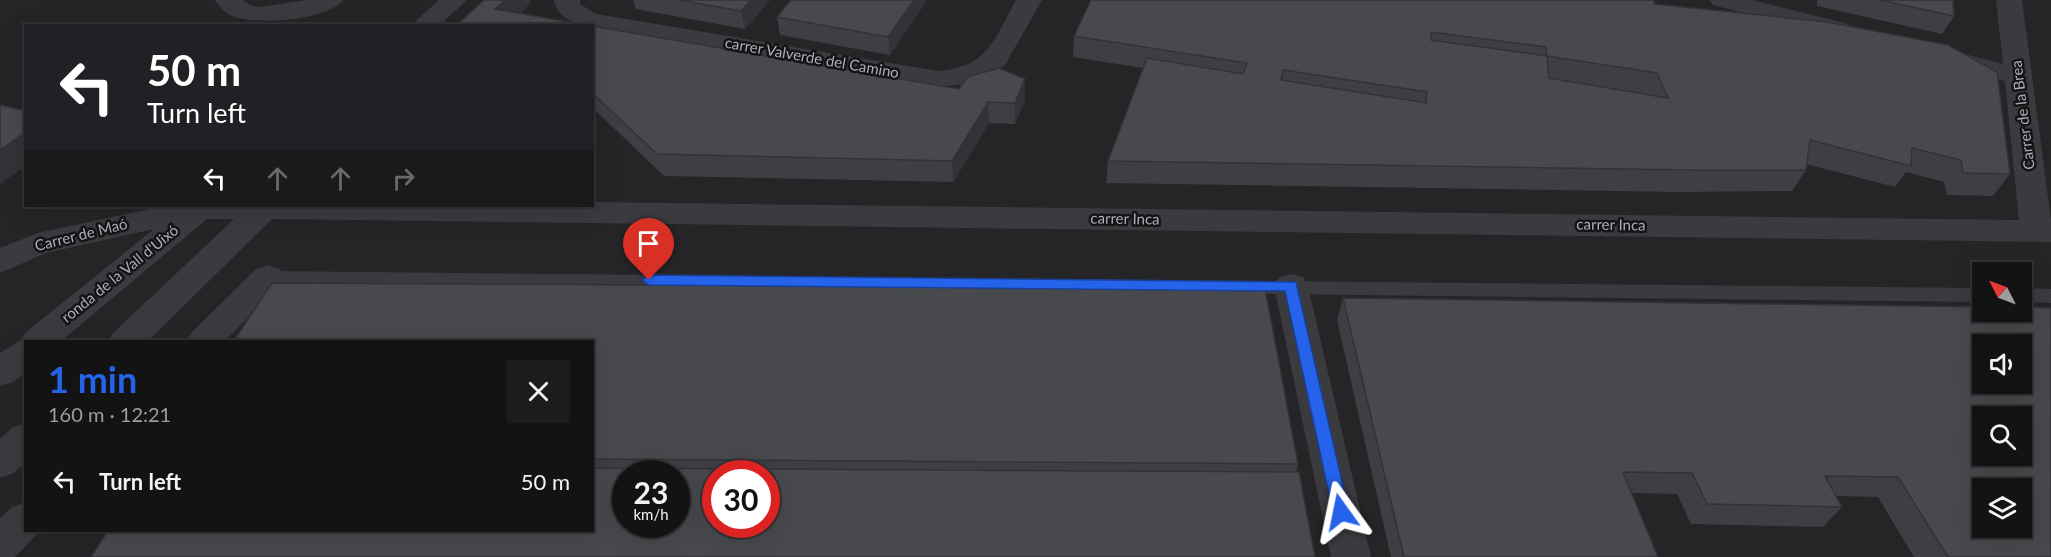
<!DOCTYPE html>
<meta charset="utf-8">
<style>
:root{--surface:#131314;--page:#1c1c1d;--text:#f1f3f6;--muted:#9d9ea0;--line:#323234;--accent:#2563eb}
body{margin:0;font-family:Lato,sans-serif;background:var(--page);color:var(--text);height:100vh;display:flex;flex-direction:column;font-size:22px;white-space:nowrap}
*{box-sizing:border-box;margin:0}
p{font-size:20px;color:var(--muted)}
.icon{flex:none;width:33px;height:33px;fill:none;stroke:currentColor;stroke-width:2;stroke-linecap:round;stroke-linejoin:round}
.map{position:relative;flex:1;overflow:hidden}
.side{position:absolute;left:24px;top:340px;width:570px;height:192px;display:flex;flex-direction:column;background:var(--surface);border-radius:0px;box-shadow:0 6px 24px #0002,0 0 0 2px var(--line)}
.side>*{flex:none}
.top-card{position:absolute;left:24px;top:24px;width:570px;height:183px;border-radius:0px;box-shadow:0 6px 24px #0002,0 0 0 2px var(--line);background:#202124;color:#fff;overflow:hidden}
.needle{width:39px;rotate:312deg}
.controls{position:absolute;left:1972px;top:262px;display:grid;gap:12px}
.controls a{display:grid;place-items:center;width:60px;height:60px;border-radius:0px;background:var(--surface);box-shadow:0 6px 24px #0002,0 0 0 2px var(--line);font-size:30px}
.speed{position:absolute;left:612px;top:460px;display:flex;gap:12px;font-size:30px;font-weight:700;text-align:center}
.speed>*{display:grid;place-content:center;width:78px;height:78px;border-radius:50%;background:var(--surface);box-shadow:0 6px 24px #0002,0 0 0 2px var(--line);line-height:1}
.speed small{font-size:15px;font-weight:400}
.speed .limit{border:9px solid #d22;background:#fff;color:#111}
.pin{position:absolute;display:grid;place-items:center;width:51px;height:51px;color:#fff;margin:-62px -26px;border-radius:50% 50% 50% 0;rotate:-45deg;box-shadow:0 0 6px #0007}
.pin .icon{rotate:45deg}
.me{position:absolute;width:66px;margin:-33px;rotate:348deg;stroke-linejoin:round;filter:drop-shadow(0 0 4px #0008)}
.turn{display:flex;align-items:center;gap:21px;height:126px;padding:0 24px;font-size:27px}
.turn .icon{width:78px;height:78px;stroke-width:2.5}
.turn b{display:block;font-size:42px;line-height:51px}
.lanes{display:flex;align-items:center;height:57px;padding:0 24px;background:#0003;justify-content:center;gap:30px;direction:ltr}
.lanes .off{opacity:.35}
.round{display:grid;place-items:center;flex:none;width:63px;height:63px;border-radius:0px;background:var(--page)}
.summary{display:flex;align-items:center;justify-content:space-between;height:102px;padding:0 24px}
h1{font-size:36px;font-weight:700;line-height:45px;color:var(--accent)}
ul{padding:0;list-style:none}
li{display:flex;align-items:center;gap:18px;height:78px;padding:0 24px}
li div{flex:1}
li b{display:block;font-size:22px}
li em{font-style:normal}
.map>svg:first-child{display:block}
</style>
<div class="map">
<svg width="2051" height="557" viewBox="0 0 2051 557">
<rect width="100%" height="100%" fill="#19191a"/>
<path fill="#252527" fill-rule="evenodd" d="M0,0H2051V557H0ZM26,26H592V206H26ZM1983,273H2022V312H1983ZM26,342H592V531H26ZM1983,345H2022V384H1983ZM1983,417H2022V456H1983ZM626,474H676V525H626ZM716,474H766V525H716ZM1983,489H2022V528H1983Z"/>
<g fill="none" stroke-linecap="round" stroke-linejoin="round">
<path fill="#3a3a3f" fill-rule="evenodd" d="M268,271L1983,288V302L268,283L262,282L259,277L262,272Z
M2022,288L2051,289V303L2022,302Z"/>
<path fill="#3a3a3f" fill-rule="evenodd" d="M215,0H242L252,6L261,7L306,0H343C328,21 249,27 228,14C223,11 219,5 215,0Z
M439,0H467L439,26H410Z
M554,0H580V4L596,14L938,71C989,67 994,39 1016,0H1042L1005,65L976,83L938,87L592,28V26C577,26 557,18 554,0Z
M1709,0H1752L1848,24L1852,30L1848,36L1839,38L1713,5Z
M1996,0H2022L2051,220V242L272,219L147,342H108L113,333L234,219H207L60,342H26V372L13,382L0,386V353L21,340L25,333L154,229L46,253L0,273V248L38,233L163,206H592V202L2019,220L2005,81L1941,64L1937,58L1941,52L1950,50L2003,64Z
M268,265L280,269L284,277L280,285L224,342H186L191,333L256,269Z
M1291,274L1303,277L1308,286L1371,557H1331L1274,286L1279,277Z
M26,423V462L14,473L0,478V439L13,427Z
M26,502V531H40L15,557H0V518L12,507Z"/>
</g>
<path fill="#3e3f42" d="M633,0H770L745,29L636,9Z
M927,0L890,55L780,35L777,17Z
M1817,0H1953L1954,16L1942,34L1817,6Z
M1655,4L2010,174L1993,196L1947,195L1944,182L1906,172L1895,187L1806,164V170L1792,191L1678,192L1106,183L1108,161L1143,68L1073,57L1074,36Z
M592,26L1025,100L1015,124L989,123L953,182L664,176L592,107Z
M1343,298L1983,307L2051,557H1914L1878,497L1836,496L1842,507L1823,527L1691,524L1677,494L1632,493L1658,557H1391L1337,320Z
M592,342L1298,464L1296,472L592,531Z"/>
<path fill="#323336" d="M505,0H530L531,3L507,26L495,9Z
M751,0H770L745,29L741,11Z
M914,0H927L890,55L888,37Z
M1025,79V100L1015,124V103Z
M988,102L989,123L953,182L952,161Z
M26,132V166L0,184V150Z"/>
<path fill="#48494d" stroke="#323336" stroke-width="1.5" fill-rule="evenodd" d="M484,0H505L495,9L592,26H456Z
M679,0H751L741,11Z
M791,0H914L888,37L777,17Z
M1091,0H1653L1655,4L1827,22L1948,45L1997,72L2010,174L1963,173L1961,160L1912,148L1911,166L1810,140L1806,170H1690L1108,161L1147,58L1243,74L1247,63L1074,36ZM1431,32L1546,47L1547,56L1431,40ZM1547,56L1657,73L1668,98L1549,78ZM1283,70L1427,92L1426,103L1281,80Z
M1880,0H1953L1954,16Z
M592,26L959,89L967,77L999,68L1025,79L1015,103L988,102L952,161L657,154L592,93Z
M0,105L26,111V132L0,150Z
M272,283L1265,288L1298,464L592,459V342H233Z
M1343,298L1983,307V312H2022V307L2051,308V557H1948L1898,477L1825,476L1842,507L1707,504L1692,473L1623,472L1658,557H1404ZM1983,345H2022V384H1983ZM1983,417H2022V456H1983ZM1983,489H2022V528H1983Z
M592,468L1299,472L1315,557H91L108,531H592ZM626,474H676V525H626ZM716,474H766V525H716Z"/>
<path fill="#2563eb" stroke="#184099" stroke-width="1.5" d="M649,275L1296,282L1349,512L1347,517L1341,519L1335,517L1333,512L1285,291L649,285L642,280Z"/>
<g text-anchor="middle" stroke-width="5" stroke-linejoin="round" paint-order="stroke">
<g font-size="15" fill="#acaeb9" stroke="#141415">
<text transform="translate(812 58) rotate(10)" y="5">carrer Valverde del Camino</text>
<text transform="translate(2023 115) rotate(-97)" y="5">Carrer de la Brea</text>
<text transform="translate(1125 219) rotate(1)" y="5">carrer Inca</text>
<text transform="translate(1611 225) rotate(1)" y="5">carrer Inca</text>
<text transform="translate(81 235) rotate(-14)" y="5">Carrer de Maó</text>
<text transform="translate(120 274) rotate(-39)" y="5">ronda de la Vall d'Uixó</text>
</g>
</g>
</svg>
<div class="controls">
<a><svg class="needle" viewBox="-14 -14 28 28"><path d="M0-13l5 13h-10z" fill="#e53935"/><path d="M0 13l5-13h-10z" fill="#9d9ea0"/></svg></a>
<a><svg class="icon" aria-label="sound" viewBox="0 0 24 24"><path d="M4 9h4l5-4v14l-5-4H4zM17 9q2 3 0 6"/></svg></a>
<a><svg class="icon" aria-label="search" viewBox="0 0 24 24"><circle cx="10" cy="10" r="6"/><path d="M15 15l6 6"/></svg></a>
<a><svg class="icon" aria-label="layers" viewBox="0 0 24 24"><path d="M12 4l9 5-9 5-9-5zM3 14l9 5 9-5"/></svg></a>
</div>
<div class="speed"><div>23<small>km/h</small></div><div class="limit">30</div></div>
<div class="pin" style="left:649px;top:280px;background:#d93025"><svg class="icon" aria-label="arrive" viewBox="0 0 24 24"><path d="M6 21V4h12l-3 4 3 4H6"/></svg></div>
<svg class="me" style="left:1341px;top:512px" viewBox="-20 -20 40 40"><path d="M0-17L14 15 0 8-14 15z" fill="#2563eb" stroke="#fff" stroke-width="4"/></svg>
<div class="top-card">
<div class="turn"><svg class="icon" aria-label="left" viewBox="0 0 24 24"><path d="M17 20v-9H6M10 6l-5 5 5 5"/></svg><div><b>50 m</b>Turn left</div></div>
<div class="lanes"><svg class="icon" aria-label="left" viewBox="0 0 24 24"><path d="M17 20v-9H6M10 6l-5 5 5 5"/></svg><svg class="icon off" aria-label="ahead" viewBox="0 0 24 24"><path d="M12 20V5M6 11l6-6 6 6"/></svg><svg class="icon off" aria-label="ahead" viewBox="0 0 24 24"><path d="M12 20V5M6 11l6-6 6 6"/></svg><svg class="icon off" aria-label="right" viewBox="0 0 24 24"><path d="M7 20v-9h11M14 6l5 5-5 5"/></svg></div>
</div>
<section class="side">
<div class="summary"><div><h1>1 min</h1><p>160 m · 12:21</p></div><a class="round"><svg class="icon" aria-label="close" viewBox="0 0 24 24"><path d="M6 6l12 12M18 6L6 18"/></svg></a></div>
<ul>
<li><svg class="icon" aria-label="left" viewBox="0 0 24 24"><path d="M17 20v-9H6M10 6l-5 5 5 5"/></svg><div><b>Turn left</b></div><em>50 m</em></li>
</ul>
</section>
</div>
